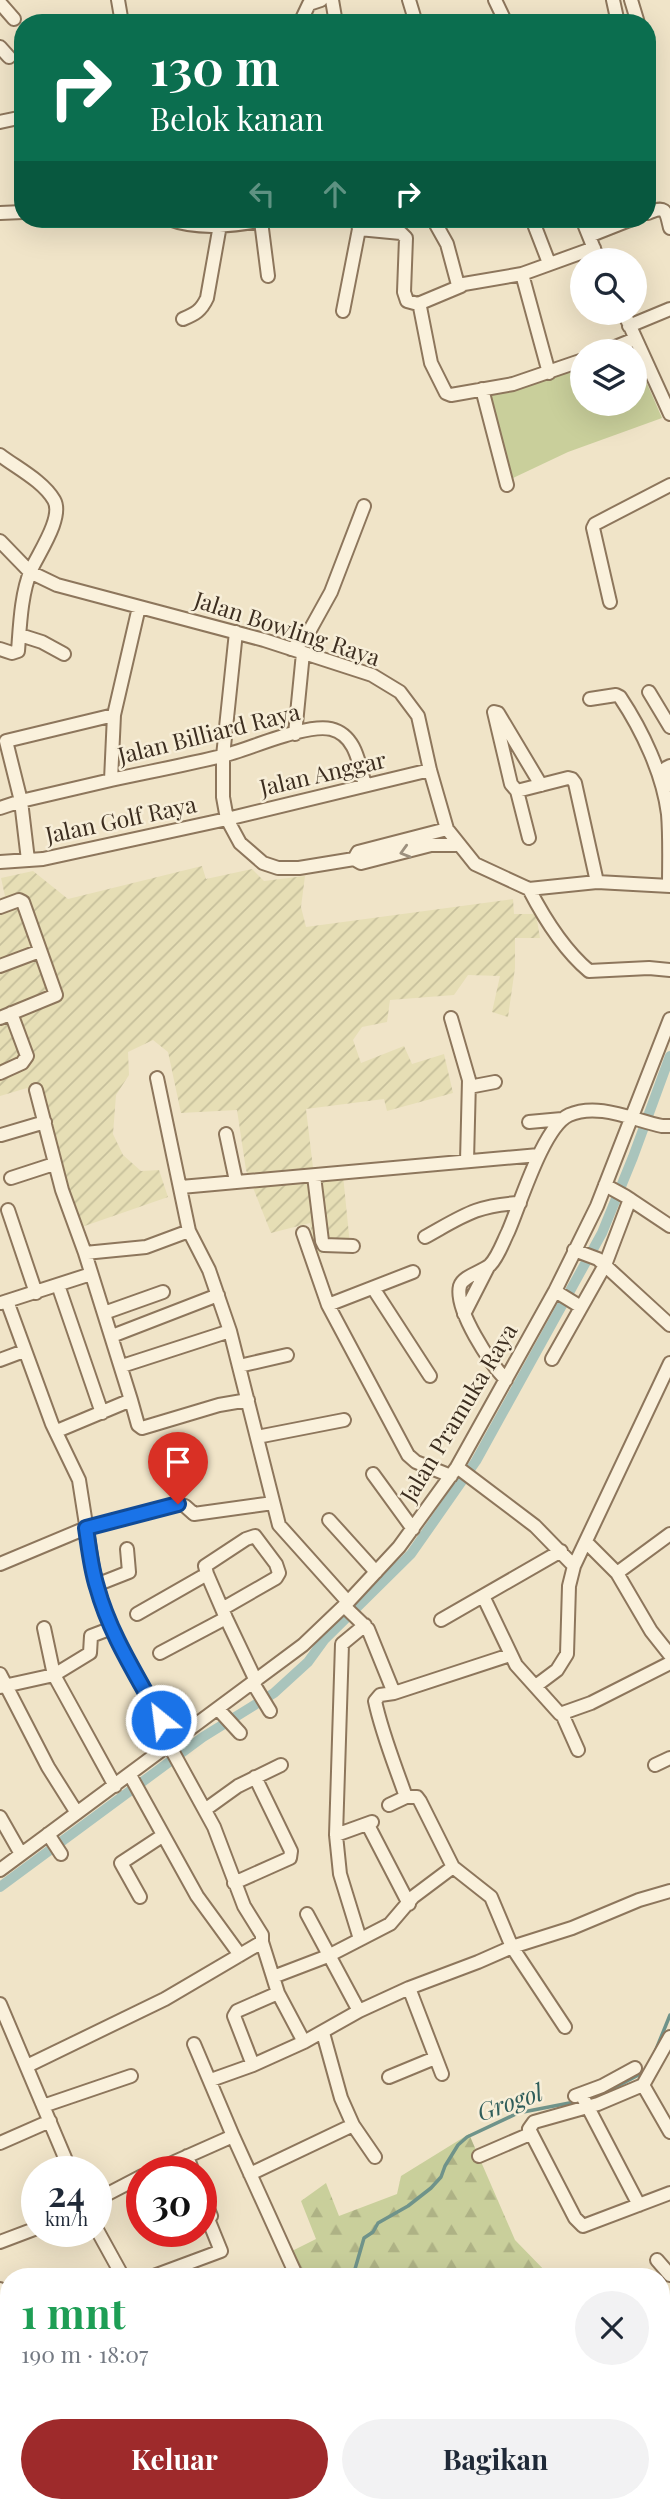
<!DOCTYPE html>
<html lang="id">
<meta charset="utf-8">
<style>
:root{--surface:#fff;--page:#f2f2f3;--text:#1f2937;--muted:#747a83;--accent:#9e2a2b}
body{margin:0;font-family:"Playfair Display",serif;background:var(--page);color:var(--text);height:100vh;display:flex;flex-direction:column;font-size:26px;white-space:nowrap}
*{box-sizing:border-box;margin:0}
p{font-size:23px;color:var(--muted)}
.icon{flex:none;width:38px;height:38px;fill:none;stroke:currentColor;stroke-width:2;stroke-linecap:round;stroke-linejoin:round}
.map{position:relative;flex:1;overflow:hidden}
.details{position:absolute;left:0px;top:2268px;width:670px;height:245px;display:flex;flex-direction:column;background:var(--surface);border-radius:28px 28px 0 0;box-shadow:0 7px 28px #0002}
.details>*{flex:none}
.banner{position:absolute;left:14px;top:14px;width:642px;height:214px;border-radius:28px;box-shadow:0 7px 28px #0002;background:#0b6e4f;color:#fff;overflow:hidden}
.buttons{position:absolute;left:570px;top:248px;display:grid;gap:14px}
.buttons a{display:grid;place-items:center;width:77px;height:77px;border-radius:50%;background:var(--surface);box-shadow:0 7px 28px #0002;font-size:35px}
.speed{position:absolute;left:21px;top:2156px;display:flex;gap:14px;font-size:35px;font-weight:700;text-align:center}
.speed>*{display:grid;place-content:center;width:91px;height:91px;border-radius:50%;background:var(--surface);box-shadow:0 7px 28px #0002;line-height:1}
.speed small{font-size:18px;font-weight:400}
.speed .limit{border:10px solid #d22;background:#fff;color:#111}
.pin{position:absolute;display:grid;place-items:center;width:60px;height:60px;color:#fff;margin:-72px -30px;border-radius:50% 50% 50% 0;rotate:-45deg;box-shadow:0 0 7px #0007}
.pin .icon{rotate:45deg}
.me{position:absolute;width:77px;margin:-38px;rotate:331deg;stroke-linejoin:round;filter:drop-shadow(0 0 5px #0008)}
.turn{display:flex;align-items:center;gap:24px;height:147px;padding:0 21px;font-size:32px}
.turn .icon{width:91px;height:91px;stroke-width:2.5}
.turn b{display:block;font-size:49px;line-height:60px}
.lanes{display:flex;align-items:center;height:66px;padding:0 21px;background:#0003;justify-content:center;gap:35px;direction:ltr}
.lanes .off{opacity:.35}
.round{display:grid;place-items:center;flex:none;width:74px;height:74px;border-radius:37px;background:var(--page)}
.overview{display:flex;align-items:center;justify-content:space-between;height:119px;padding:0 21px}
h1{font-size:42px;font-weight:700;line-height:52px;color:#1e9e55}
.button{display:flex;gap:14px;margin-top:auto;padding:14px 21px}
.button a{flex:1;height:80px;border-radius:42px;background:var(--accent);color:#fff;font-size:28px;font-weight:700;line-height:80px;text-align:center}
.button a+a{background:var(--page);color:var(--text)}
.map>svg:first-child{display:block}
</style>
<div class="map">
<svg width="670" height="2513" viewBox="0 0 670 2513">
<defs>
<pattern id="farmland-furrows" width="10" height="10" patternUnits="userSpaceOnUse" patternTransform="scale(1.75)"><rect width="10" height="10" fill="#e6deb5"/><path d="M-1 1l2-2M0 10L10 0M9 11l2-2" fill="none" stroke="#c6bf9b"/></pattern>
<pattern id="forest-firs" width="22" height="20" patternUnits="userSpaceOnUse" patternTransform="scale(1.75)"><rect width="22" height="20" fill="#c9cf9b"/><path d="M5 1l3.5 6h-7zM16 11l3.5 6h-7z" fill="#aeb285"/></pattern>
</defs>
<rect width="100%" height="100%" fill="#f0e4c8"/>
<path fill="url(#farmland-furrows)" d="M202,866L206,879L252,869L264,881L305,876L301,907L306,927L513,899L514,914H536L540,938H515V968L508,1017L492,1012L500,976L468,975L454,995L390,1000L387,1022L362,1027L353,1040L361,1063L404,1046L412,1064L444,1054L453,1093L387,1111L384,1099L306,1109L314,1176L343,1175L350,1245L315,1255L310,1223L271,1233L246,1170L237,1110L181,1113L168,1052L153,1040L128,1052L129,1075L116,1095L113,1134L123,1155L141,1171L159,1170L168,1197L73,1230L27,1088L0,1096V898L5,896L1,878L33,871L68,899Z
M292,2504H459L451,2513H285Z"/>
<path fill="url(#forest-firs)" d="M469,2134L515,2240L551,2277H299L290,2252L316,2239L301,2201L326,2183L339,2216L397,2194L401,2176Z"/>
<path fill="#c9cf9b" d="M635,356L662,418L568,452L513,478L486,392L583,361V404H635Z
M665,2390L670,2397V2448L662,2455V2393Z"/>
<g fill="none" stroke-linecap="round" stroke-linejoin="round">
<path stroke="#6f938a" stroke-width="3.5" d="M655,2052L670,2015
M346,2277L355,2269L364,2238L373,2232L378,2223L408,2206L431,2188L441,2177L445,2166L458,2145L467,2137L518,2113L595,2098L646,2071
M187,2513L190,2504
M272,2513L277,2504"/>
<path stroke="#a9c4bc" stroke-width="10" d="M0,1887L203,1737L274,1693L308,1662L324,1640L411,1554L476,1461L602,1233L633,1157L670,1056"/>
<defs>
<path id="minor" d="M118,0L122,23
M332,0L336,23
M409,0L416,23
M495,0L506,23
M613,0L618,23
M631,0L638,23
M0,3L14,19
M300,23L309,4L321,0
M0,47L9,57
M0,122L23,117
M0,213L23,212
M648,213C666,205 666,211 670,228
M169,219C200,231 239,225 270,219
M357,219L359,229L401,233L406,238L404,292L407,301L418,304L420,307L431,363L446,393L451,395L513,384L583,360
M433,219L447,244L458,285L522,274L594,248
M532,219L549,263
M582,219L599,261
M261,221L268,276
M589,236L632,219
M522,274L549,373
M418,304L461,286
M343,311L359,229
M624,313L670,414
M183,319C195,314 201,311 207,298L220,225
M629,326L670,309
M603,352L635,339
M482,389L507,485
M0,455C17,468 43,481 54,500C64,517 38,554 31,570C21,594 20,625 18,651L12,653L0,649
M0,541L30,572L57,585L264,640L372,675L400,692L418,716L430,770L447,829L475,864L529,889L597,882L670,886
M610,602L593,528L595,524L670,485
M236,632L223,756V797L227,819L240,843L263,863L278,868H299L354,859L361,863L431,845H457
M20,635L42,642L64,654
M291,649L305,639L331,592L364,506
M649,692L670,727
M590,699L616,695L620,697C642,730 663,774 668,814C670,838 669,862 669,886
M295,734L303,653
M111,780C148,772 185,765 222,756C248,750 306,723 331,729C356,735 359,764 365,785
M541,785L498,713L494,712L511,784L517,791L568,778L572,779L575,783L597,882
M669,785L665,775L666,768L670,766
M517,791L529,838
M0,808L21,801L111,780L114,715L139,607
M354,859L358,852L447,829
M28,860L21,801L6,741L114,715
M0,862L43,859L227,819L430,770
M529,889C544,918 564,950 589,971L649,968L670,970
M0,907L19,900L23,902L56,995L0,1018
M0,966L40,951
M451,1018L469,1080L467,1161
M0,1073L22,1063L27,1056L11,1013
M157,1078L189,1231L209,1270L230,1331L279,1525L348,1602
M469,1087L495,1082
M36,1090L62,1190L85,1253L131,1400L57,1431
M529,1122L562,1119
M226,1134L236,1181
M1,1135L45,1122
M314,1176L322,1241L324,1245L353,1246
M11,1178L54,1164
M605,1185L625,1196L670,1226
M181,1187L539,1155
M8,1210L36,1293
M303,1233L328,1305L408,1455L416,1462L451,1476
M425,1237C463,1216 476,1205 520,1203
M574,1250L598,1259L670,1325
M85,1253L146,1247L189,1231
M58,1285L102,1413
M373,1288L430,1376
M555,1291L581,1307
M7,1301L52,1424L79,1480L93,1569L103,1607L113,1632L173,1742
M1,1303L91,1274
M328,1305L413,1272
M104,1313L163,1292
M464,1314L488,1267
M112,1336L218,1295
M552,1359L605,1265L630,1199
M0,1360L24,1351
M122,1366L230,1331
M239,1366L287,1355
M506,1380C491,1364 454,1310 460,1286C463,1276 482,1272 490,1265C498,1257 503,1242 508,1232C520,1205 543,1127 569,1115C598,1102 633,1120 662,1126H670
M131,1400L138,1425L142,1428L219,1405L248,1400
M257,1437L344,1420
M457,1467L535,1526L574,1566
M373,1474L413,1529
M329,1520L376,1572
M587,1543L617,1573L651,1631L670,1655
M0,1564L86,1528L179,1504L185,1506L194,1514L273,1503
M617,1573L670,1534
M96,1585L129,1572L127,1549
M483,1596L516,1665L560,1714L591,1703L670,1663
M344,1606L368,1629L394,1693L510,1655
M222,1609L276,1578L279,1573L276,1564L255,1536L246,1539L205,1566L207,1574L226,1618L256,1681
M137,1614L207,1574
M441,1620L561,1551
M44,1628L54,1675L115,1786
M160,1653L226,1618
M0,1674L48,1767L77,1813
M253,1683L270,1711
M537,1685L557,1670L567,1654L569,1586L574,1566L670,1363
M0,1687L54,1675L90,1653L91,1636L112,1628
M394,1693L380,1695L375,1701C382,1734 395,1765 406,1797
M218,1709L240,1733
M562,1714L578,1750
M169,1745L214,1827L244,1906L262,1935V1942L273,1977
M655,1765L670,1758
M130,1775L197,1896L240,1955
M389,1805L406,1797H417L420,1801L453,1867L491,1897L512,1947L565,2027
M206,1809L238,1786L281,1765
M0,1817L21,1854
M368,1825L409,1904
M48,1834L61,1854
M336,1835L372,1822
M0,1870L303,1645L348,1602L399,1547L457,1467L555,1291L597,1206L670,1019
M234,1883L290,1858L291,1851L255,1777
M140,1897L121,1863L162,1836
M307,1914L359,2011
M360,1939L340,1874L336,1835L342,1644L365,1625
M409,1988L442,2074
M0,2004L71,2172
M323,2033L341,2098L353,2125L375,2157
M670,2037L643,2085L598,2104L534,2122L529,2129L575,2218L583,2226L670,2193
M304,2042L278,1993L273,1977L328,1956L390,1924L413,1897L453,1867
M194,2044L233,2136L297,2277
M253,2065L234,2016L237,2011L278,1993
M27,2066L165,1999L262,1942
M389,2077L435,2058
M211,2080L253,2065L304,2042L359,2011L409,1988L478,1962L512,1947L572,1928L639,1900L670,1891
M643,2085L670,2132
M581,2094L639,2205
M575,2096L602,2086L635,2068
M43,2106L131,2076
M0,2143L50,2121
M187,2156L193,2172
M479,2156L530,2134
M152,2172L233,2136
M250,2174L353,2125
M96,2200L142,2176
M96,2228L123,2277
M0,2242L37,2228
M657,2260L670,2275
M151,2277L221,2251L208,2219L211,2216L201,2192
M0,2289L9,2309
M662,2319L670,2329
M662,2354L670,2361
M0,2451L9,2448
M662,2467L670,2461
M662,2480L670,2489
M77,2504L80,2513
M254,2504L259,2513
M644,2504L646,2513
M549,2508L551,2513
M132,2513L145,2504
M236,2513L245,2504
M494,2513L501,2504"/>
</defs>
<use href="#minor" stroke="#8d765c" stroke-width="16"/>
<use href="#minor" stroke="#faf1dc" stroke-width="12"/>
</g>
<defs><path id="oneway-chevron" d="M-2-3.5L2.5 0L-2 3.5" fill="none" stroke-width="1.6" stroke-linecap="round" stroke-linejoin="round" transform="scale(1.75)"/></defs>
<use stroke="#9c907e" href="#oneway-chevron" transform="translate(405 852) rotate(164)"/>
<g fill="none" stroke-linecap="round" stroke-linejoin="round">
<defs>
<path id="route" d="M161,1720C138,1677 110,1635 97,1587C91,1568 89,1548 86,1528L178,1504"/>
</defs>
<use href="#route" stroke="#114b97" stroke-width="18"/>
<use href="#route" stroke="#1a73e8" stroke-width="12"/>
</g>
<g text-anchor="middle" stroke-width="5" stroke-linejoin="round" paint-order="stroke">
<g font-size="23" fill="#3d2e20" stroke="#f7eed8">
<text transform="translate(287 629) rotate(18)" y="8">Jalan Bowling Raya</text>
<text transform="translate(209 734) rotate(-14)" y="8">Jalan Billiard Raya</text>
<text transform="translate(323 774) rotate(-13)" y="8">Jalan Anggar</text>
<text transform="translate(121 820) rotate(-12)" y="8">Jalan Golf Raya</text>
<text transform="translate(459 1413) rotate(-59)" y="8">Jalan Pramuka Raya</text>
</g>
<g font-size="24" font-style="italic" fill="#2f5d5a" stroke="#f7eed8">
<text transform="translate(510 2103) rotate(-19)" y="8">Grogol</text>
</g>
</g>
</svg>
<div class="buttons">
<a><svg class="icon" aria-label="search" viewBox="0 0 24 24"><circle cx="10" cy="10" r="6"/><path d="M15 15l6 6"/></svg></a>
<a><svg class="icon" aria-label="layers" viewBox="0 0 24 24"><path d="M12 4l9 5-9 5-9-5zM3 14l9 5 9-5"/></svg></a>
</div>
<div class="speed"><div>24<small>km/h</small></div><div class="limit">30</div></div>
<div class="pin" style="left:178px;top:1504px;background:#d93025"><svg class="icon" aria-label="arrive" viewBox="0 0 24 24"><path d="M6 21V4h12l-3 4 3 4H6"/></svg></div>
<svg class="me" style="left:161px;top:1720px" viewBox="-20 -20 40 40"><circle r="17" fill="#1a73e8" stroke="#fff" stroke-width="3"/><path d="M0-11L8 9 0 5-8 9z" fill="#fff"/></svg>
<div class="banner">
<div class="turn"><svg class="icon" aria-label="right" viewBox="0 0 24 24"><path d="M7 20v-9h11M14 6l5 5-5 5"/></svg><div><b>130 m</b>Belok kanan</div></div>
<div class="lanes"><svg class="icon off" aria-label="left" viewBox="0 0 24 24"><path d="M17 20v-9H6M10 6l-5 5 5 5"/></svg><svg class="icon off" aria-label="ahead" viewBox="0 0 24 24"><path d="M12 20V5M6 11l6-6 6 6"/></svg><svg class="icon" aria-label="right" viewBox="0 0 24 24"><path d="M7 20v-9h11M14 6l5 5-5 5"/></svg></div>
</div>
<section class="details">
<div class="overview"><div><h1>1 mnt</h1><p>190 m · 18:07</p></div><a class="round"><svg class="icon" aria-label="close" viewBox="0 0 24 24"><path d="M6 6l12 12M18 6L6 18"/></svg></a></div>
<div class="button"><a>Keluar</a><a>Bagikan</a></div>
</section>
</div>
